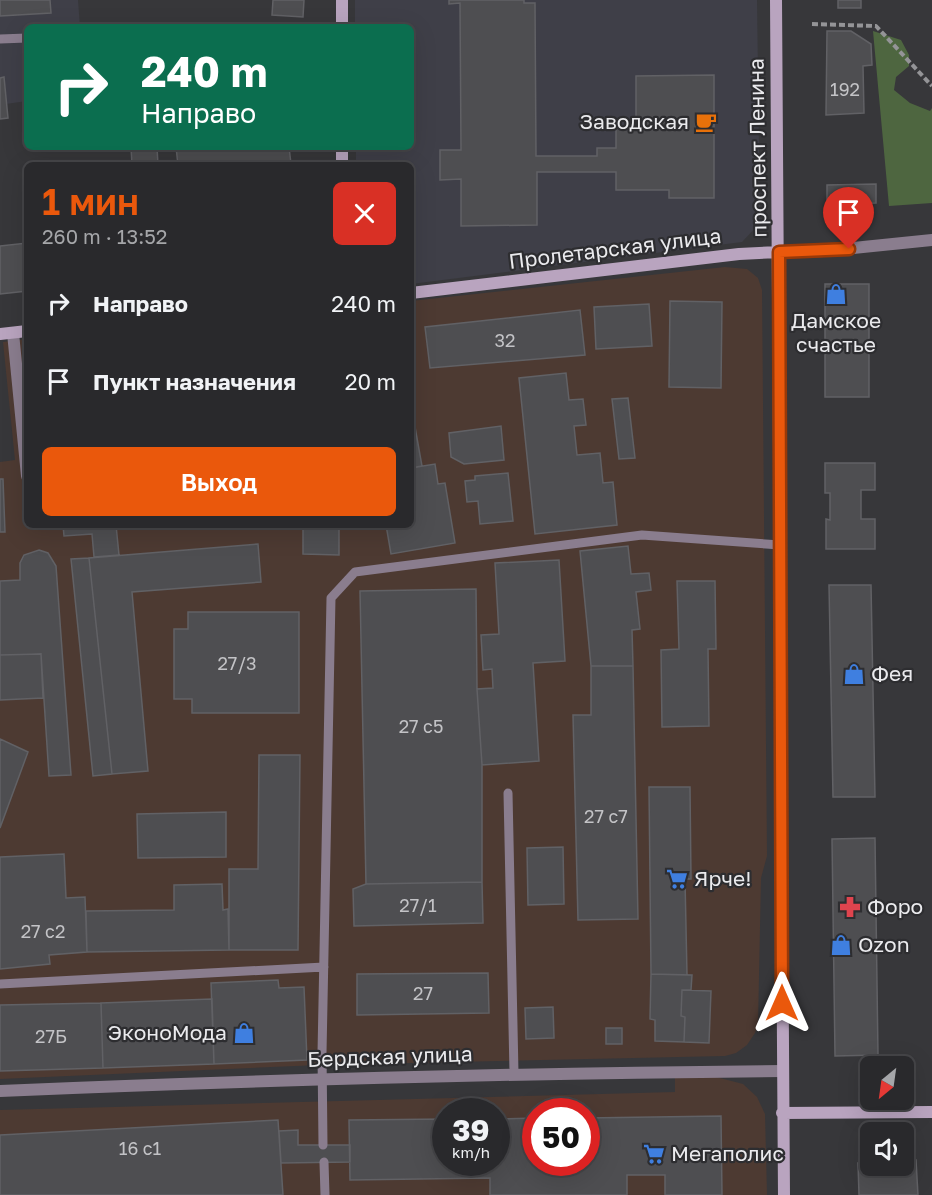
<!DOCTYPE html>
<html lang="ru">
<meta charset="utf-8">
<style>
:root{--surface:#29292c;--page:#353538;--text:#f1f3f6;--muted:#a5a6a9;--line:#454548;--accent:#ea580c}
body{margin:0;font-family:"Golos Text",sans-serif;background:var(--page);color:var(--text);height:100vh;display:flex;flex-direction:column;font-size:22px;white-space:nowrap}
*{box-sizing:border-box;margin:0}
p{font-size:20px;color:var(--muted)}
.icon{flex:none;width:33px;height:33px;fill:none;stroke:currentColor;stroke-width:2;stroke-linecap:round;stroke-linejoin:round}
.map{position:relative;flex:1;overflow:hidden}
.sheet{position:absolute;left:24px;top:162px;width:390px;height:366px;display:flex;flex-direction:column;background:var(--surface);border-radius:9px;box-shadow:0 6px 24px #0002,0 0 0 2px var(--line)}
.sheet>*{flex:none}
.guide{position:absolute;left:24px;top:24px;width:390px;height:126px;border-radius:9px;box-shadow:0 6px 24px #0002,0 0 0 2px var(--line);background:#0b6e4f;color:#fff;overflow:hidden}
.needle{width:39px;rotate:209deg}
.buttons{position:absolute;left:860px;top:1056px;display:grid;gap:12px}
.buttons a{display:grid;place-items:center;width:54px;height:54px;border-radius:9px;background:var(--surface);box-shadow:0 6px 24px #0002,0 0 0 2px var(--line);font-size:30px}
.speed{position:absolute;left:432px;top:1098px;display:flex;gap:12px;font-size:30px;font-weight:700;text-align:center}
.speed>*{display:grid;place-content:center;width:78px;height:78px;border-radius:50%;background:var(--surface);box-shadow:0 6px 24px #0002,0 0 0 2px var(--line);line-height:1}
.speed small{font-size:15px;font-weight:400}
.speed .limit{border:9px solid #d22;background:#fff;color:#111}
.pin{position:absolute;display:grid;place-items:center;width:51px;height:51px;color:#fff;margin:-62px -26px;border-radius:50% 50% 50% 0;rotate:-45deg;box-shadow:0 0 6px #0007}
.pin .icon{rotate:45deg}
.me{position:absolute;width:66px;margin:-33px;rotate:0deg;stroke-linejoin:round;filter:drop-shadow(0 0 4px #0008)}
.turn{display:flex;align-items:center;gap:21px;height:126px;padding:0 18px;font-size:27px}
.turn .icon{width:78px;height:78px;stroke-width:2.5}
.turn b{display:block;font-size:42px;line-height:51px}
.round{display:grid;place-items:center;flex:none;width:63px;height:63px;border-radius:9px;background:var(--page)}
.summary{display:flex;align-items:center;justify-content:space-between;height:102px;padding:0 18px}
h1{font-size:36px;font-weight:600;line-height:45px;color:var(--accent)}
.button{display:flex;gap:12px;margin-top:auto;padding:12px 18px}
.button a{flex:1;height:69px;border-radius:9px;background:var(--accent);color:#fff;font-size:24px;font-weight:600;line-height:69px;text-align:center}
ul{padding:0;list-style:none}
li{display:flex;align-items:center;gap:18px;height:78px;padding:0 18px}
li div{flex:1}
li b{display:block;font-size:22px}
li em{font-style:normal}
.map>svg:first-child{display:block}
</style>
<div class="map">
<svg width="932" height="1195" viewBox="0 0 932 1195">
<rect width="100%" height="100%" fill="#37373a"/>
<path fill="#4d3a32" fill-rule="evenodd" d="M725,267L747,269L758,278L762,290L767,856L761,878L758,1025L755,1033L747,1045L736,1053L725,1056L319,1065L0,1079V462L15,460L3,342L27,339V525H411V301Z
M712,1076L743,1084L757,1097L765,1114L767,1195H0V1110L675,1092V1077ZM446,1112H496V1162H446ZM536,1112H586V1162H536Z"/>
<path fill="#3f3f48" d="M0,0H78L80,27H27V101L6,104L0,119Z
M355,0H757L760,223L742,242L411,284V165H356V147H411V27H355Z"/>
<path fill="#4e6640" d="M873,31L901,40L909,55V66L896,77L894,90L910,103L930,111L932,108V203L889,206Z"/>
<path fill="#4e4e51" stroke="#616165" stroke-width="1.5" d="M0,0H50L51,13L0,16Z
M273,0H304L303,17L272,15Z
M449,0H524V3H535L536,156H597V148H616V127H636V76L714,75V198H669V190H616V172H537V225L461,226V179L440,180V150H461L460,3L449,4Z
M838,0H861V8H838Z
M827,31H851L871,44L872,65L863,66L864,113L826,115Z
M4,77L8,118L0,119V78Z
M131,147H157L158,165H132Z
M176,147H289L291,164L178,165Z
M876,184V203L827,204V185Z
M27,243V291L0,294V246Z
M825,284H869V397H825Z
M670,301L722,302L721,388L669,387Z
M649,304L652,346L596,349L594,307Z
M580,310L585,355L430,368L425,327Z
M566,373L569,400L583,399L586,425L574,426L577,455L600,453L603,483L613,482L617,525L535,534L519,378Z
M628,398L635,458L619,459L612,399Z
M501,426L504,460L464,464L451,457L449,433Z
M415,427L422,466L411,468V428Z
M825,463H875V490H861V519H875V549H826V519L830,520V493H825Z
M435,464L438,484L445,483L455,543L391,554L386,525H411V468Z
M508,473L513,521L480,524L478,501L467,502L465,481L475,480V476Z
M0,479H3L5,532H0Z
M63,525H116L119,555L94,557L92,534L64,536Z
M303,525H339V555L303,554Z
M258,544L261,582L132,592L148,771L112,774L89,558Z
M628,546L631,574L649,573L651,590L636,592L640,629L632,630L633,666H591L580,551Z
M39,550L48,553L56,566L71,775L49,776L41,654L0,655V581L20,580V563L24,555Z
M89,558L112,774L93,776L71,559Z
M559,560L565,661L533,663L539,761L482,765L477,689L493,688L492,669L483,670L481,635L499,634L495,563Z
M677,581H715L716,649H708L709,726L662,727L661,650L679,649Z
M829,585H871L875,797H833Z
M476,589L477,689L482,765V882L366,884L360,591Z
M188,612H299V713H192V699H174V629H188Z
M41,654L43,698L0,700V655Z
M591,666H633L638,919L578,920L573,715H591Z
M0,739L28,752L0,828Z
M259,755H300L298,950H229V869H258Z
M649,787H690L691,879H685L687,975L651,974Z
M226,812V857L138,858L137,814Z
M875,838L878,1055L835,1056L832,839Z
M563,847L564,904L528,905L527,848Z
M64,854L66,898L85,897L87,952L49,955L50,964L0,969V857Z
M482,882L483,923L354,926L353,889L366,884Z
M222,884L223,910L228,909L229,950L87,952L86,911L174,910V885Z
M488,973L489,1013L357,1015V974Z
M651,974L692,975L691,990H682L681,1016L685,1017L684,1042L655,1041V1020L650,1019Z
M278,980L279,988L304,987L307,1060L214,1064L211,983Z
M682,990L711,991L709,1043L684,1042L685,1017L681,1016Z
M212,999L214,1064L103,1068L101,1003Z
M101,1003L103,1068L0,1071V1005Z
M553,1007L554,1038L526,1039L525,1008Z
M606,1028H622V1044H606Z
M721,1116L722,1195H665V1175H627V1195H490V1178L350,1180L349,1120L446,1119V1162H496V1119L536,1118V1162H586V1118Z
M278,1120L283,1195H0V1135Z
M298,1130V1145H350V1162L281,1163L279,1131Z
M903,1160H916L918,1195H859L858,1163L903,1166Z"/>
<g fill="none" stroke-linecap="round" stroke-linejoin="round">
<path stroke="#949497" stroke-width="4" stroke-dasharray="6 3" stroke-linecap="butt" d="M812,24L876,26L932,86"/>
<path stroke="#8a7d8e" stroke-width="9" d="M0,39L27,38
M508,793L514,1073
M0,984L324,967
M323,1145L322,1053L331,598L355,572L642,535L780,545
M324,1162L325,1195"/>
<path stroke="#8a7d8e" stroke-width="12" d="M779,252L824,251L932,240
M13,333L27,476
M0,1091C261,1080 521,1073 782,1071"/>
<path stroke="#b9a4bf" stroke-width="12" d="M342,0V27
M776,0L784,1195
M342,147V165
M411,293L739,254L779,252
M0,334L27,331
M782,1113L932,1112"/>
</g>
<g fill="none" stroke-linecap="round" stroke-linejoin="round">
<defs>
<path id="route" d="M782,1003L779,252L849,249"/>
</defs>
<use href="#route" stroke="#983908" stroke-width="15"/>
<use href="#route" stroke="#ea580c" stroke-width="10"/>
</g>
<defs>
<symbol id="cafe-bare" viewBox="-9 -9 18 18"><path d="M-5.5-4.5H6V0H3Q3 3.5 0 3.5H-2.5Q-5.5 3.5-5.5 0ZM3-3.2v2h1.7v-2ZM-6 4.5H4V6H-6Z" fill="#e8710a" stroke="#2d2d30" stroke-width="2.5" paint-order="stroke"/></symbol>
<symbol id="shop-bare" viewBox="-9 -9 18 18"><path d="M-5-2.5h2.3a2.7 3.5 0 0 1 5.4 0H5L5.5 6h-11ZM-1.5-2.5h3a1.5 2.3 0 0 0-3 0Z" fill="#3f7fe0" stroke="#2d2d30" stroke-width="2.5" paint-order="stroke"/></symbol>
<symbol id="supermarket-bare" viewBox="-9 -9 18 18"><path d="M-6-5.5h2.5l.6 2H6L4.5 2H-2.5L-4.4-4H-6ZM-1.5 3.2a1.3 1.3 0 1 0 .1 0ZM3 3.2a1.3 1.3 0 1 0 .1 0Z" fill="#3f7fe0" stroke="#2d2d30" stroke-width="2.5" paint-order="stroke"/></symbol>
<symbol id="pharmacy-bare" viewBox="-9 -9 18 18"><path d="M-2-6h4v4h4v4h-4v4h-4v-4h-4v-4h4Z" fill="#e0444e" stroke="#2d2d30" stroke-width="2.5" paint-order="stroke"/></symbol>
</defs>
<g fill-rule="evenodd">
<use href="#cafe-bare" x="691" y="107" width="30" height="30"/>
<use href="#shop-bare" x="821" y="279" width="30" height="30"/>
<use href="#shop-bare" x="839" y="659" width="30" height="30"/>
<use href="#supermarket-bare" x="662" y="864" width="30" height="30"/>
<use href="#pharmacy-bare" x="835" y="892" width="30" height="30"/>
<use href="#shop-bare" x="826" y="930" width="30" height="30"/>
<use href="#shop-bare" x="229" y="1018" width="30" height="30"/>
<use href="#supermarket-bare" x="639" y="1139" width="30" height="30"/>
</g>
<g text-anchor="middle" stroke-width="4.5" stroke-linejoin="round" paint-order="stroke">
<g font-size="18" fill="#c3c3c6">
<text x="845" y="96">192</text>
<text x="505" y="347">32</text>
<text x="237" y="670">27/3</text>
<text x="421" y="733">27 с5</text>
<text x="606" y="823">27 с7</text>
<text x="418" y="912">27/1</text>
<text x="43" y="938">27 с2</text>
<text x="423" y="1000">27</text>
<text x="51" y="1043">27Б</text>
<text x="140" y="1155">16 с1</text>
</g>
<g font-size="21" fill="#eaeaed" stroke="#2d2d30" text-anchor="start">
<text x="689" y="129" text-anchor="end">Заводская</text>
<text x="836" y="328" text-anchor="middle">Дамское<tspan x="836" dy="24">счастье</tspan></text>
<text x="871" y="681">Фея</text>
<text x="694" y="886">Ярче!</text>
<text x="867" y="914">Форо</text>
<text x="858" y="952">Ozon</text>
<text x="227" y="1040" text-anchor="end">ЭконоМода</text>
<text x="671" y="1161">Мегаполис</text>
</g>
<g font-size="21" fill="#eaeaed" stroke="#2d2d30">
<text transform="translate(758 148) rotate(-91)" y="7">проспект Ленина</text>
<text transform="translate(615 249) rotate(-7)" y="7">Пролетарская улица</text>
<text transform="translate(390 1057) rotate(-2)" y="7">Бердская улица</text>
</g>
</g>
</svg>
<div class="buttons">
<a><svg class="needle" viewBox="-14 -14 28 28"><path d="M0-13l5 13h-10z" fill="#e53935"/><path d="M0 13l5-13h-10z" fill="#a5a6a9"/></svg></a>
<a><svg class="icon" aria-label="sound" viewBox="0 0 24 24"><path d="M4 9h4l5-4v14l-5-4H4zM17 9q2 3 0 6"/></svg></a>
</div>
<div class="speed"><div>39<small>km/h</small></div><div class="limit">50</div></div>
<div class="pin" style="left:849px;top:249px;background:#d93025"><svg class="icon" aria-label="arrive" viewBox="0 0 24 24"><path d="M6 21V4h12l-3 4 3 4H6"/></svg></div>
<svg class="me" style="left:782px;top:1003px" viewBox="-20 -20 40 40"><path d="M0-17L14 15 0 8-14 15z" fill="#ea580c" stroke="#fff" stroke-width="4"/></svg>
<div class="guide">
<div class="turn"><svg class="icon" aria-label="right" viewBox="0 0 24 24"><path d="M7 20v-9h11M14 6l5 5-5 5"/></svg><div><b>240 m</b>Направо</div></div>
</div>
<section class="sheet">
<div class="summary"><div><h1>1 мин</h1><p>260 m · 13:52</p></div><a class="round" style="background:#d93025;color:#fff"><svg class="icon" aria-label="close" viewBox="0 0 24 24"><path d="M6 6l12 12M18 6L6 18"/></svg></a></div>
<ul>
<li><svg class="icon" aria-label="right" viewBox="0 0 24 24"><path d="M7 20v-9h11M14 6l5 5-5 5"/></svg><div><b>Направо</b></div><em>240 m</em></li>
<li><svg class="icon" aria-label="arrive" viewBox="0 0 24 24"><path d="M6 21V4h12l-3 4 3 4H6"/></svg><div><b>Пункт назначения</b></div><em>20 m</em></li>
</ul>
<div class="button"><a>Выход</a></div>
</section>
</div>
